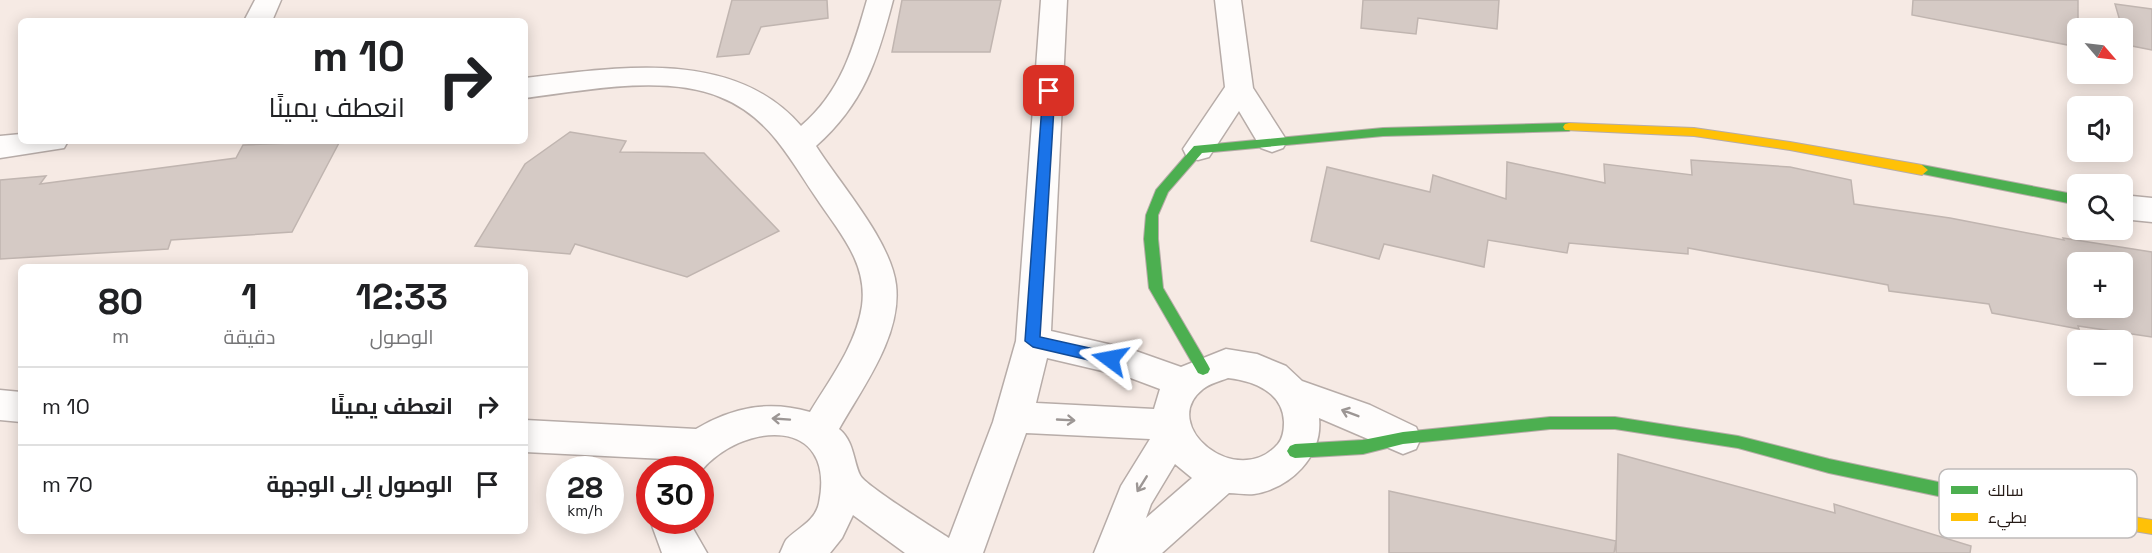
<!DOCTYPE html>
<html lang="ar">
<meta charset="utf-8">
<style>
:root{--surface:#fff;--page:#f6f6f6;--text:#202124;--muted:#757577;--line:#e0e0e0}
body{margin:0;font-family:"Space Grotesk",Cairo,sans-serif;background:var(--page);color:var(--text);direction:rtl;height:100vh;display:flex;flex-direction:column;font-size:22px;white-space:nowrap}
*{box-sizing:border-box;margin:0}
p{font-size:20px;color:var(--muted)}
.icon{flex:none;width:33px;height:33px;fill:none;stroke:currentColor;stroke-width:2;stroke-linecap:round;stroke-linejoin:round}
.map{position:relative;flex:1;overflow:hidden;direction:ltr}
.panel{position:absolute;left:18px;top:264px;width:510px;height:270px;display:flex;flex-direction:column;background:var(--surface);border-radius:9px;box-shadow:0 3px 15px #0003;direction:rtl}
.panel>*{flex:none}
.guide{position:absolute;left:18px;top:18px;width:510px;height:126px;border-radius:9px;box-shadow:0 3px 15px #0003;direction:rtl;background:#fff;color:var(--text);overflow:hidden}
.needle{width:39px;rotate:118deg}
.buttons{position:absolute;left:2067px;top:18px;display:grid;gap:12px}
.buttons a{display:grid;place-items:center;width:66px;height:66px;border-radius:9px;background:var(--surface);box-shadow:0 3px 15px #0003;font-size:30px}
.speed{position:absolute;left:546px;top:456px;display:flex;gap:12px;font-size:30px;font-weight:700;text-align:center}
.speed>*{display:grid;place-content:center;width:78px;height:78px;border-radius:50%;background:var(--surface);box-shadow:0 3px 15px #0003;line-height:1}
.speed small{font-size:15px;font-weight:400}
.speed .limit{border:9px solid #d22;background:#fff;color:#111}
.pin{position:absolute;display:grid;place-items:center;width:51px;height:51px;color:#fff;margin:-26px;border-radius:12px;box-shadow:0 3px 9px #0006}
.me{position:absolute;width:66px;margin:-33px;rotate:283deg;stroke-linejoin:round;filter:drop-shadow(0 0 4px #0008)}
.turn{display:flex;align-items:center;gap:21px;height:126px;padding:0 24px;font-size:27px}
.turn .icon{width:78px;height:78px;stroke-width:2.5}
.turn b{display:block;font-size:42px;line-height:51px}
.eta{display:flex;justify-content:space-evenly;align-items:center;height:102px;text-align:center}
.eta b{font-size:36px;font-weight:700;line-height:42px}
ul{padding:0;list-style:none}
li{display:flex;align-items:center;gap:18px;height:78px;padding:0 24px;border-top:2px solid var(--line)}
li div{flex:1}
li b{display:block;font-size:22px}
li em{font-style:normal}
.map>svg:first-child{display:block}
</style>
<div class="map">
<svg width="2152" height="553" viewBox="0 0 2152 553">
<rect width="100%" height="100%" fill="#f6eae4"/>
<path fill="#d5cac5" stroke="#c0b5b0" stroke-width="1.5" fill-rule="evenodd" d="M732,0H827L828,18L761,27L749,54L717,57Z
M902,0H1001L990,52H892Z
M1363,0H1499L1497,29L1418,18L1416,34L1361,28Z
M1913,0H2078V47L1912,15Z
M2115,4L2152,9V50L2127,45Z
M570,132L626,141L620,152L704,153L779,231L687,277L575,244L570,254L475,246L525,164Z
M340,141L292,232L171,240L168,249L0,259V180L46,176L40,184L236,158L243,145Z
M1691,160L1790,167L1851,180L1854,204L1950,218L2064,240L2063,238L2152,252V337L2078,326L2079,329L1992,313L1989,304L1889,291L1888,285L1688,248V254L1569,243L1567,253L1488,240L1484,267L1384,244L1379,259L1311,241L1327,167L1430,192L1433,175L1506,199L1507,162L1605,183L1604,164L1692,175ZM2078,262H2122V308H2078Z
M1618,454L1835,513L1834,504L1971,546L1970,553H1616Z
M1389,491L1616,541L1614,553H1389Z"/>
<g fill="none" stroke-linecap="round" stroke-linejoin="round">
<defs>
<path id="street" d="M255,0H281L272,21H244Z
M867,0H893C877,61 864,103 816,146C840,184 891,241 896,285C902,336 862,388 839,429C854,441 853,460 860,475C864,485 937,530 949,538L993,422L1016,341L1041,0H1067L1051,331L1130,349L1181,367L1226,349L1257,354L1286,366L1302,381L1370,405L1416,427L1421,438L1416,449L1403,454L1319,418C1323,456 1291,488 1254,494C1246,495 1237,493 1229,493L1162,553H1094L1121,486L1150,439L1026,433L983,553H905L853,515L842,538L830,553H780C782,549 784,543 786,540C797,528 815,522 819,503C837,415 742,421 700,472V470H661L665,459L525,452V420L696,429C733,407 769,400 810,412C830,379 856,345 862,306C868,262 838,231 815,196C788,156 768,116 720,97C664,74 583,91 525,98V78C616,68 733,47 801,126C841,92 853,49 867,0ZM1047,358L1128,377L1160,389L1154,409L1036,403ZM1228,378C1254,381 1283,392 1284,422C1284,430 1283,438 1278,444C1237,491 1157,425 1203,389C1209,384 1220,381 1228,378ZM1175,464L1192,478L1146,518L1151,504Z
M1215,0H1241L1253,88L1287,141L1283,148L1272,152L1261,148L1239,111L1209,157L1198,160L1187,157L1183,149L1225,87Z
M21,134V141H68L64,148L0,158V136Z
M2122,195L2152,198V222L2122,219Z
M0,390L21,392V422L0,420Z
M650,520H688L707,553H662Z"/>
<path id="fast" d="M1569,123L1575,127L1569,131L1383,136L1202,153L1168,192L1158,215V239L1163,288L1208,365L1210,369L1208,373L1203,375L1198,373L1149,288L1144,239L1146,215L1156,190L1194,146L1383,128Z
M1922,165L2078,195V205L1918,173L1916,170L1918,167Z
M1550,417H1615L1738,436L1829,459L1995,494L2001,496L2003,501L2001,506L1995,508L1829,473L1738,448L1615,429H1550L1403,444L1363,454L1295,458L1290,456L1287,451L1290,446L1295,444L1363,440L1403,432Z"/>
<path id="slow" d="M1569,123L1694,128L1790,142L1922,165L1928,170L1922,175L1790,150L1694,136L1565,130L1563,127L1565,124Z
M1995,494L2152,520V534L1995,508L1989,506L1987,501L1989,496Z"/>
</defs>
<use href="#street" stroke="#b7aca8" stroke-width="3"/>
<use href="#fast" stroke="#b7aca8" stroke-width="2"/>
<use href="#slow" stroke="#b7aca8" stroke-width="2"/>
<use href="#street" fill="#fefcfb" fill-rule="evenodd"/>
<use href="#fast" fill="#4caf50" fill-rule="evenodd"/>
<use href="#slow" fill="#ffc107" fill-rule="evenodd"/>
</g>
<defs><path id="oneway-shaft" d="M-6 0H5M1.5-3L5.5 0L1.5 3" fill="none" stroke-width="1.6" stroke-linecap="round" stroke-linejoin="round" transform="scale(1.5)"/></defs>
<g stroke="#9c9694">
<use href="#oneway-shaft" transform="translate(1350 413) rotate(-159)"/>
<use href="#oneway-shaft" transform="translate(781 419) rotate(-176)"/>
<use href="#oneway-shaft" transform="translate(1066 420) rotate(3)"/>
<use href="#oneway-shaft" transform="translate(1142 484) rotate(122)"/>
</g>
<path fill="#1a73e8" stroke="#114b97" stroke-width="1.5" d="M1049,87L1055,91L1040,337L1116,354L1118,359L1110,365L1033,347L1025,341L1043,91Z"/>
<rect x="1939" y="469" width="198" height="69" rx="9" fill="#fff" stroke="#bebab9" stroke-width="1.5"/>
<rect x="1951" y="486" width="27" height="8" fill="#4caf50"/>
<rect x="1951" y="513" width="27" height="8" fill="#ffc107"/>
<g font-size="16" fill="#251a16">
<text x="1988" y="496">سالك</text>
<text x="1988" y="523">بطيء</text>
</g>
</svg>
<div class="buttons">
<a><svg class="needle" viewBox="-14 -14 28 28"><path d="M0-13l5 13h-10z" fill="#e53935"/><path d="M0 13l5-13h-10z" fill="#757577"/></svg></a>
<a><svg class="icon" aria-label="sound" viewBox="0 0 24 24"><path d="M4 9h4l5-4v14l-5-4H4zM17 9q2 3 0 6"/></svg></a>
<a><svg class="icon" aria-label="search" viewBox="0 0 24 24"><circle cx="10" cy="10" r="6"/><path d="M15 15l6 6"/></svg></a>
<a>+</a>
<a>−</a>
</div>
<div class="speed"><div>28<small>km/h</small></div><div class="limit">30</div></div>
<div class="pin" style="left:1049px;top:91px;background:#d93025"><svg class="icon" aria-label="arrive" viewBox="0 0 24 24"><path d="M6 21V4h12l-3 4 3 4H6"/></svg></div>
<svg class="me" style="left:1110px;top:359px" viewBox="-20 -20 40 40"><path d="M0-17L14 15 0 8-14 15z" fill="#1a73e8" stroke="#fff" stroke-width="4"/></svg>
<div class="guide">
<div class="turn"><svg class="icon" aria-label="right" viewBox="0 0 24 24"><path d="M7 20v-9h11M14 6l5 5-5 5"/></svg><div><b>10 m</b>انعطف يمينًا</div></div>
</div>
<section class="panel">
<div class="eta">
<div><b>12:33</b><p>الوصول</p></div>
<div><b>1</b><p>دقيقة</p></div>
<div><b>80</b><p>m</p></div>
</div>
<ul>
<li><svg class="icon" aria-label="right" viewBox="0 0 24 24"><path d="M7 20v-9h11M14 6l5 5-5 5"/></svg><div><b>انعطف يمينًا</b></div><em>10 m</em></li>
<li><svg class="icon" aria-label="arrive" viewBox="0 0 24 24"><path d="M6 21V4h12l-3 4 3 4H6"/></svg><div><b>الوصول إلى الوجهة</b></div><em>70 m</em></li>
</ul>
</section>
</div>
